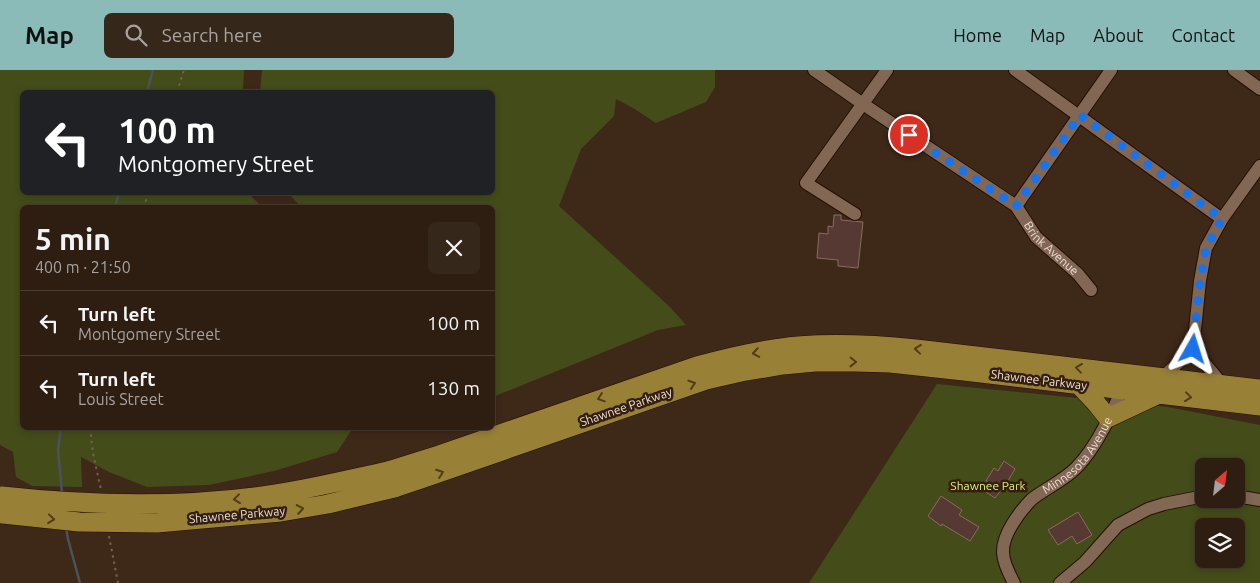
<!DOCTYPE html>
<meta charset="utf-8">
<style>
:root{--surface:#2e1e12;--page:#36271b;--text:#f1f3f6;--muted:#a7a29f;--line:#493c32;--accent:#8bbbb9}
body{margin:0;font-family:Ubuntu,sans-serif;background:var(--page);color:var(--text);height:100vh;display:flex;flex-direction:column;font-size:19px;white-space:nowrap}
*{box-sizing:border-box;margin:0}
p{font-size:16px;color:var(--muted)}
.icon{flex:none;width:28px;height:28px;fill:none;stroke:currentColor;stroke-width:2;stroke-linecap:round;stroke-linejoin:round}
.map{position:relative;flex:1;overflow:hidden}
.side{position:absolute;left:20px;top:135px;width:475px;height:225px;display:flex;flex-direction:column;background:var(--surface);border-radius:8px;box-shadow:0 2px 8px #0003,0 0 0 1px var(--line)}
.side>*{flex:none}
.top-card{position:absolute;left:20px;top:20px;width:475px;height:105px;border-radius:8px;box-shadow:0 2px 8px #0003,0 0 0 1px var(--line);background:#202124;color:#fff;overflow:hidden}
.needle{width:32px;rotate:28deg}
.tools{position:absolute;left:1195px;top:388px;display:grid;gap:10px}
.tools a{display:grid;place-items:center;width:50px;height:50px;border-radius:8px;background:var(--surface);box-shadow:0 2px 8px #0003,0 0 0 1px var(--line);font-size:25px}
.pin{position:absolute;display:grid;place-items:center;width:42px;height:42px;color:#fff;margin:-21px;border:2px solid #fff;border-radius:50%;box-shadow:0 1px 5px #0007}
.me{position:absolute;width:55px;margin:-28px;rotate:6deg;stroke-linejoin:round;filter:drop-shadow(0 0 4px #0008)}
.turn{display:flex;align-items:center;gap:18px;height:105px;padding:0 15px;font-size:22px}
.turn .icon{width:65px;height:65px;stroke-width:2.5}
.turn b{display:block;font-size:35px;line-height:42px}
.round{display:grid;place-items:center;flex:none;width:52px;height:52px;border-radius:8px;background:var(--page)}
.head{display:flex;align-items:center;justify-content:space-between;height:85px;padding:0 15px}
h1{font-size:30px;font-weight:700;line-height:38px}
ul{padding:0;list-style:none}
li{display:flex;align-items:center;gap:15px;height:65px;padding:0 15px;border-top:1px solid var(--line)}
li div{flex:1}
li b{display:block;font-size:19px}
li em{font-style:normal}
header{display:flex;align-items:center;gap:30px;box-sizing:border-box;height:70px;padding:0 25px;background:var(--accent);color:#111}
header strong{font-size:24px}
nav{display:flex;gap:28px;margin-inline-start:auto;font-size:18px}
.search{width:350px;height:45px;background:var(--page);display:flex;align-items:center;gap:12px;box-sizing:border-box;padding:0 18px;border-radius:8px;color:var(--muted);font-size:19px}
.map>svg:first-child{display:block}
</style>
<header>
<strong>Map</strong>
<div class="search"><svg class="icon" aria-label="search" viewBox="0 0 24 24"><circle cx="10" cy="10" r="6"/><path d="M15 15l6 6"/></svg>Search here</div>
<nav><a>Home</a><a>Map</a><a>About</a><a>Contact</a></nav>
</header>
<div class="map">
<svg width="1260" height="513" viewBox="0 0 1260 513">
<rect width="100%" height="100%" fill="#3e2818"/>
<path fill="#444c1a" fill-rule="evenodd" d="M0,0H244L243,22H22V122L248,123L262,137L22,138V358H353L337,382L274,401L209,415L147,417L109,402L81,387L82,417L32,416L16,407L13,382L0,375Z
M262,0H715V17L706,32L656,53L633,38L616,29L614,46L581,79L559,136L670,237L686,255L658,260L493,327L492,138L301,137L292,127L284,123L492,122V22H260Z
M937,314L1168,337L1260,355V513H809ZM1204,396H1236V429H1204ZM1204,456H1236V489H1204Z"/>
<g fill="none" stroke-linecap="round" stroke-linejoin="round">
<path stroke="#4a525b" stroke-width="2.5" d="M147,22L153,0
M115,138L119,122
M61,358L58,380L62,423
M66,458L68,469L80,513"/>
</g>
<path fill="#563932" stroke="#8b6a63" d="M834,145H841V150L863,152L858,198L838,196V190L817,188L819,163L828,164V156L833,157Z
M1004,391L1015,399L1002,421L1001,420L995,428L983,420L988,412L986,411L994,398L998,401Z
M941,426L962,440L959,445L979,457L970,471L942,454L941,456L928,446Z
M1078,442L1092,465L1077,474L1072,466L1058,475L1048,460Z"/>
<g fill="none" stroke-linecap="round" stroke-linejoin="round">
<defs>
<g id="minor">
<path id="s1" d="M814,0L863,34L1016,136L1036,167L1078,204L1091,220"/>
<path d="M1015,0L1222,149"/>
<path d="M1234,0L1260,19"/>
<path d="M1016,136L1111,0"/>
<path d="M855,144L806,113L887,0"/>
<path d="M1193,279L1200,211L1206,178L1222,149L1260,96"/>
<path d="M1163,307L1193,279L1222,314"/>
<path d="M1236,426L1260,430"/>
<path id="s2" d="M1014,513C1001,489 998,477 1013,453C1018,445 1025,436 1032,429C1046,418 1063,411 1076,398C1096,378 1114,340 1124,313"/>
<path d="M1060,513L1085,492L1118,455L1148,439L1164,434L1204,426"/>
</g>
<path id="highway" d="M1078,314L1096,333L1108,348L1159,324
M388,401L439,385L697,296C730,287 764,279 798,276C837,273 877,275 916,279L1260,319
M394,418L421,409L706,310L741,302L783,295L815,292H855L890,293L964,301L1260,336"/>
</defs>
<use href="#minor" stroke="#251002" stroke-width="14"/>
<use href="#highway" stroke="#251002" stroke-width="20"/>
<path stroke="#746052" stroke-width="2" stroke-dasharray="2.5 4" stroke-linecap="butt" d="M177,22L184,0
M144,138L148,122
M90,358L93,383L101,420
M109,466L118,513"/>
<use href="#minor" stroke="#826755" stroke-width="12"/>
<use href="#highway" stroke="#998037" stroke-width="19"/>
<defs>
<path id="highway-bridge" d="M2,426C94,436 184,438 276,424C314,418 351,409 388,401
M3,444L79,452L157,453L281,442L328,434L394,418"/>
</defs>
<use href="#highway-bridge" stroke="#251002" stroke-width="20" stroke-linecap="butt"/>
<use href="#highway-bridge" stroke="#998037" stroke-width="19"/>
</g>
<defs><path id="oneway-chevron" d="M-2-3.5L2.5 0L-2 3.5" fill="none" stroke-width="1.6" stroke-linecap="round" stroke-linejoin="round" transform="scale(1.25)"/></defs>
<g stroke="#523b1a">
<use href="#oneway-chevron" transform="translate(918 279) rotate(-174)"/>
<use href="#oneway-chevron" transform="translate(756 283) rotate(170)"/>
<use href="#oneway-chevron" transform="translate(853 292) rotate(1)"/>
<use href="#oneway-chevron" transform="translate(1079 298) rotate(-173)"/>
<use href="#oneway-chevron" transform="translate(692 314) rotate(-18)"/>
<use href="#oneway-chevron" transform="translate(1188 327) rotate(7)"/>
<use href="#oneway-chevron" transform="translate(601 328) rotate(161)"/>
<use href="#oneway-chevron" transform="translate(440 403) rotate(-20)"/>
<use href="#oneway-chevron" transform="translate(237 429) rotate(173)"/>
<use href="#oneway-chevron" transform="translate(300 439) rotate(-10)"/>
<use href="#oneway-chevron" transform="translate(51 449) rotate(6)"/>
</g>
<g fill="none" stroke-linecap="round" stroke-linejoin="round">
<path stroke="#1a73e8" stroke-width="9" stroke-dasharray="0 16.2" d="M909,65L1016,136L1080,45L1222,149L1206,178L1200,212L1193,279"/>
</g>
<g text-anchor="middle" stroke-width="5" stroke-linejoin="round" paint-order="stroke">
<g font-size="12" fill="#eedfd5" stroke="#341e0e">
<text dy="4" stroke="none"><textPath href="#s1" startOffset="299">Brink Avenue</textPath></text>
<text transform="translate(1039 310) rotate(7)" y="4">Shawnee Parkway</text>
<text transform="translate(626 337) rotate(-19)" y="4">Shawnee Parkway</text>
<text dy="4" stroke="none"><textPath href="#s2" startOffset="159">Minnesota Avenue</textPath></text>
<text transform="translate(237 445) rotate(-5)" y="4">Shawnee Parkway</text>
</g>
<g font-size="12" fill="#dcee79" stroke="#341e0e">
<text x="988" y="420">Shawnee Park</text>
</g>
</g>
</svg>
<div class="tools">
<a><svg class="needle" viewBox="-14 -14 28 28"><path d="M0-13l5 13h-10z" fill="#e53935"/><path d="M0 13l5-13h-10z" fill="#a7a29f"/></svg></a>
<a><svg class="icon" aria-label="layers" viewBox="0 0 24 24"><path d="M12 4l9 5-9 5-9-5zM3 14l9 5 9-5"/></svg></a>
</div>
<div class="pin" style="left:909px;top:65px;background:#d93025"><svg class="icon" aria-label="arrive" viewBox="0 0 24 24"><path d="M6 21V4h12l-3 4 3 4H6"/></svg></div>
<svg class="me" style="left:1193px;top:279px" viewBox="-20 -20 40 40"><path d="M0-17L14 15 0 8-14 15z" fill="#1a73e8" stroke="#fff" stroke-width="4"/></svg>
<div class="top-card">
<div class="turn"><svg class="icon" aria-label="left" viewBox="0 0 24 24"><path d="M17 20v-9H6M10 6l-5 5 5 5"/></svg><div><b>100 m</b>Montgomery Street</div></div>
</div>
<section class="side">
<div class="head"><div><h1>5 min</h1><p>400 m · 21:50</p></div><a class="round"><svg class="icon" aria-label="close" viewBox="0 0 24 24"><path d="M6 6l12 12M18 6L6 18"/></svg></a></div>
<ul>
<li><svg class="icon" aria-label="left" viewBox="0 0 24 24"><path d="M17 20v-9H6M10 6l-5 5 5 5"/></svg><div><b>Turn left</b><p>Montgomery Street</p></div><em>100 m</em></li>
<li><svg class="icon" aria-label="left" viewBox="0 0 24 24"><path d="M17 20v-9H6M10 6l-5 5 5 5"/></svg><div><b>Turn left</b><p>Louis Street</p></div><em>130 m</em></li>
</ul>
</section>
</div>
